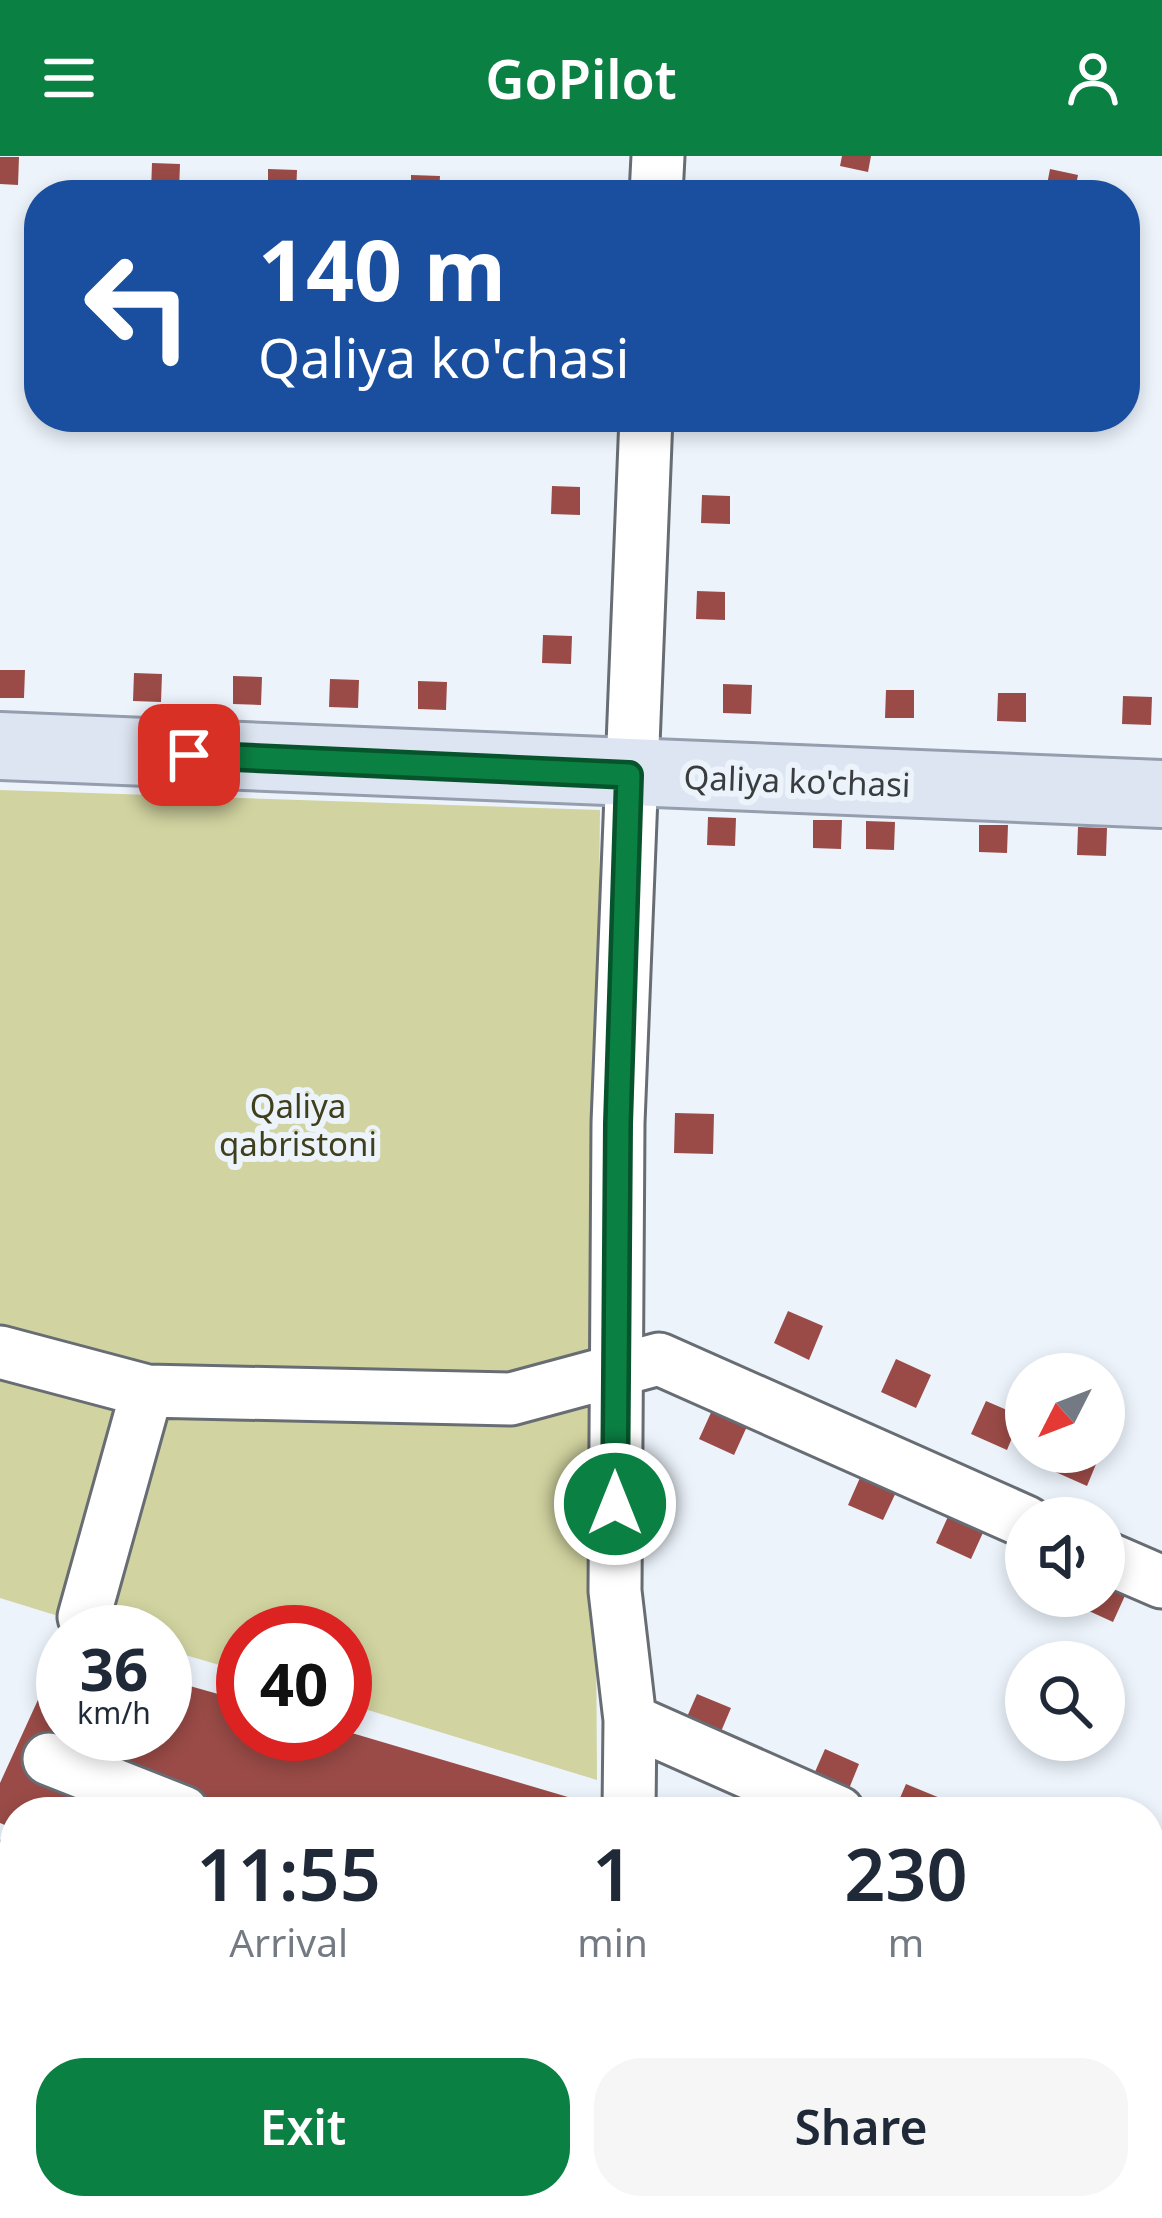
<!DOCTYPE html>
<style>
:root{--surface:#fff;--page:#f6f6f7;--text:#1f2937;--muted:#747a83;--accent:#0b8043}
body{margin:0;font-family:"Noto Sans",sans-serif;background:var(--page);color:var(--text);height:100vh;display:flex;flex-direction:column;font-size:45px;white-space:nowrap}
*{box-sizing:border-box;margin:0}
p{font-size:39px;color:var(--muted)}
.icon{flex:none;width:66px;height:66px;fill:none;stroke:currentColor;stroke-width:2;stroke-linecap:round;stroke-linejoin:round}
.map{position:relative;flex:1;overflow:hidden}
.details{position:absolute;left:0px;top:1641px;width:1164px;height:423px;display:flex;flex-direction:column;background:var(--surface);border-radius:48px 48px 0 0;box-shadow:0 6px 18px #0003}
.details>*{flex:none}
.guide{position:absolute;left:24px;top:24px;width:1116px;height:252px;border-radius:48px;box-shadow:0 6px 18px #0003;background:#1a4fa0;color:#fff;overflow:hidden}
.needle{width:78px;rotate:228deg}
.controls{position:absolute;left:1005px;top:1197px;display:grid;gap:24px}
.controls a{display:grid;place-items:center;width:120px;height:120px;border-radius:50%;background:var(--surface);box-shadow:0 6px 18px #0003;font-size:60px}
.speed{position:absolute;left:36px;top:1449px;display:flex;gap:24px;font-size:60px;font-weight:700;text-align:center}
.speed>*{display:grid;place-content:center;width:156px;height:156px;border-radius:50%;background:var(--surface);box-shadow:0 6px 18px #0003;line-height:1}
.speed small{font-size:30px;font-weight:400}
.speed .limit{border:18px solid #d22;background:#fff;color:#111}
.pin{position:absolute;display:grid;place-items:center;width:102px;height:102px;color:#fff;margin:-51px;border-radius:24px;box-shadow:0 6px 18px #0006}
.me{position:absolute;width:132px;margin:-66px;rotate:0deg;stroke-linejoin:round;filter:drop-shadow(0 0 9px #0008)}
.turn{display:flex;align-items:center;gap:42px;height:252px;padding:0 36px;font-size:54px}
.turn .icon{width:156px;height:156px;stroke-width:2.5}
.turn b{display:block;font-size:84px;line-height:102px}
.eta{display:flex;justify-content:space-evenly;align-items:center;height:204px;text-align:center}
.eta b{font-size:72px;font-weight:600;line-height:84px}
.button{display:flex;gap:24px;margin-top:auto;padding:24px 36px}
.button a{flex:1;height:138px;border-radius:48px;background:var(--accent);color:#fff;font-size:48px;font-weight:600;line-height:138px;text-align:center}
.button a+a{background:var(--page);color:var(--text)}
header{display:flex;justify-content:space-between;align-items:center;height:156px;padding:0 36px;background:var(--accent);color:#fff;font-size:54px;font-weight:600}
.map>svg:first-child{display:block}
</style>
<header><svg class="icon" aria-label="menu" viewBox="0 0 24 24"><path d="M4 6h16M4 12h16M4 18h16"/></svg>GoPilot<svg class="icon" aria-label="person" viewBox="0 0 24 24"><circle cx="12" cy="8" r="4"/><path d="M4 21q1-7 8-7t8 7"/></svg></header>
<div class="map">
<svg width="1162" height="2062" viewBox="0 0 1162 2062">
<rect width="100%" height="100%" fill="#ecf3fb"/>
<path fill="#f5e6d3" d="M15,1868V2049H168L175,2062H0V1876Z"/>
<path fill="#d1d3a0" d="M0,634L600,654L594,1165L597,1624L345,1547V1476H243V1516L165,1493V1476H110L0,1442Z"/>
<path fill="#9a4b47" d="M842,0H871L868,16L840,10Z
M0,1H19L18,29L0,28Z
M152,7L180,8L179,36H151Z
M268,13L297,14L296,39H268Z
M1050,13L1078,19L1074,39H1045Z
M411,19L440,20L439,39H411Z
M552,330L580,331V359L551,358Z
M702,339L730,340V368L701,367Z
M697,435L725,436V464L696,463Z
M543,479L572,480L571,508L542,507Z
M0,514H25L24,542H0Z
M134,517L162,518L161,546L133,545Z
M233,520L262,521L261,549L233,548Z
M330,523L359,524L358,552L329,551Z
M418,525L447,526L446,554L418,553Z
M723,528L752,529L751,558L723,557Z
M886,534H914V562H885Z
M998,537H1026V566L997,565Z
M1123,540L1152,541L1151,569L1122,568Z
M708,661L736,662L735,690L707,689Z
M813,664H842L841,693L813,692Z
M866,665L895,666L894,694L866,693Z
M979,669H1008L1007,697L979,696Z
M1078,671L1107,672L1106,700L1077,699Z
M675,957L714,958L713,998L674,997Z
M788,1155L823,1170L809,1204L774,1187Z
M896,1203L931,1219L916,1252L881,1236Z
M986,1245L1021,1260L1007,1294L971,1278Z
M714,1250L749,1266L734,1299L699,1283Z
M1059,1296H1101L1087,1330L1051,1314Z
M863,1315L898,1332L883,1364L848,1349Z
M951,1354L986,1370L971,1403L936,1387Z
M1026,1383V1427L1010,1420Z
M1104,1422L1128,1433L1113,1466L1078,1450L1083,1440H1104Z
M63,1489V1578H165V1523L243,1545V1578L345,1575L578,1644V1656H15V1673L0,1667V1627Z
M697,1538L731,1552L717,1585L683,1570Z
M825,1593L859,1608L846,1640L811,1625Z
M906,1628L940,1642L935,1656H894Z
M1149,1732L1162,1738V1776L1149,1770Z
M0,2001L15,2031V2049H24L30,2062H0Z
M298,2049H380L387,2062H292L288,2054Z
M489,2049H572L578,2062H496Z
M807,2049H817L848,2062H802Z
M1027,2049H1045L1064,2057L1062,2062H1021Z"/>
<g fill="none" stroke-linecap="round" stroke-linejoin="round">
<defs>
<path id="minor" d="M656,39L658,0
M0,1196L147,1235L511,1243L659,1203L1026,1366
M1104,1401L1162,1426
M84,1461L147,1235
M630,1564L838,1656
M49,1603L183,1656
M629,1656L630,1564L615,1435L618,967L646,261
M0,1712L15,1717
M1149,1793L1162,1799
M439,2049L445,2062
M688,2049L694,2062
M889,2049L916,2062
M209,2062L234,2049"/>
<path id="major" d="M0,590L1162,638"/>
</defs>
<use href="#minor" stroke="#676d73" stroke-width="57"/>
<use href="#major" stroke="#959eae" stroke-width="72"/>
<use href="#minor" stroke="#fff" stroke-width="51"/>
<use href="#major" stroke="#dde5f2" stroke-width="66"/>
</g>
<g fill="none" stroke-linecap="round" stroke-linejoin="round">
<defs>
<path id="route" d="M189,599L629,619L618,968L615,1348"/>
</defs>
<use href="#route" stroke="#07532c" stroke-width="30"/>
<use href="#route" stroke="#0b8043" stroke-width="21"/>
</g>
<g text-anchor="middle" stroke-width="12" stroke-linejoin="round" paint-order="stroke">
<g font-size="33" fill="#3a3d40" stroke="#ecf3fb">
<text transform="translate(797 625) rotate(2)" y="12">Qaliya ko'chasi</text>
</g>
<g font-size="33" fill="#3f401b" stroke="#ecf3fb">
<text x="298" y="962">Qaliya<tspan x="298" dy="38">qabristoni</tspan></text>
</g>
</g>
</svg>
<div class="controls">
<a><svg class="needle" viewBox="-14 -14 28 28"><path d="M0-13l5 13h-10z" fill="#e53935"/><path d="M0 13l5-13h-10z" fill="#747a83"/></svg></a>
<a><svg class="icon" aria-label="sound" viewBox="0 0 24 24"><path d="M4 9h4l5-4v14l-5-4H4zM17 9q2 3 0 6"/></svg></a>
<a><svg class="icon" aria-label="search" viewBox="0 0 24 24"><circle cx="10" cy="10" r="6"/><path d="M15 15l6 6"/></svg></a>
</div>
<div class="speed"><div>36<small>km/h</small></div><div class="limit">40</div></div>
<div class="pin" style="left:189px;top:599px;background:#d93025"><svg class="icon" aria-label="arrive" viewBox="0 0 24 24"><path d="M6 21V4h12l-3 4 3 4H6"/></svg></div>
<svg class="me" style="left:615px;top:1348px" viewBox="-20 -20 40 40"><circle r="17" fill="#0b8043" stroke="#fff" stroke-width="3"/><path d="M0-11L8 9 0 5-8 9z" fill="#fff"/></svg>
<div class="guide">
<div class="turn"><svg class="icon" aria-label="left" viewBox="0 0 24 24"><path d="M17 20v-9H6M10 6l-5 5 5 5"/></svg><div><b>140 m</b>Qaliya ko'chasi</div></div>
</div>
<section class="details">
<div class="eta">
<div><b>11:55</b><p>Arrival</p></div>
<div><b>1</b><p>min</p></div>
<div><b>230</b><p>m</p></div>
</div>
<div class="button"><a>Exit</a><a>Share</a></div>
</section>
</div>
